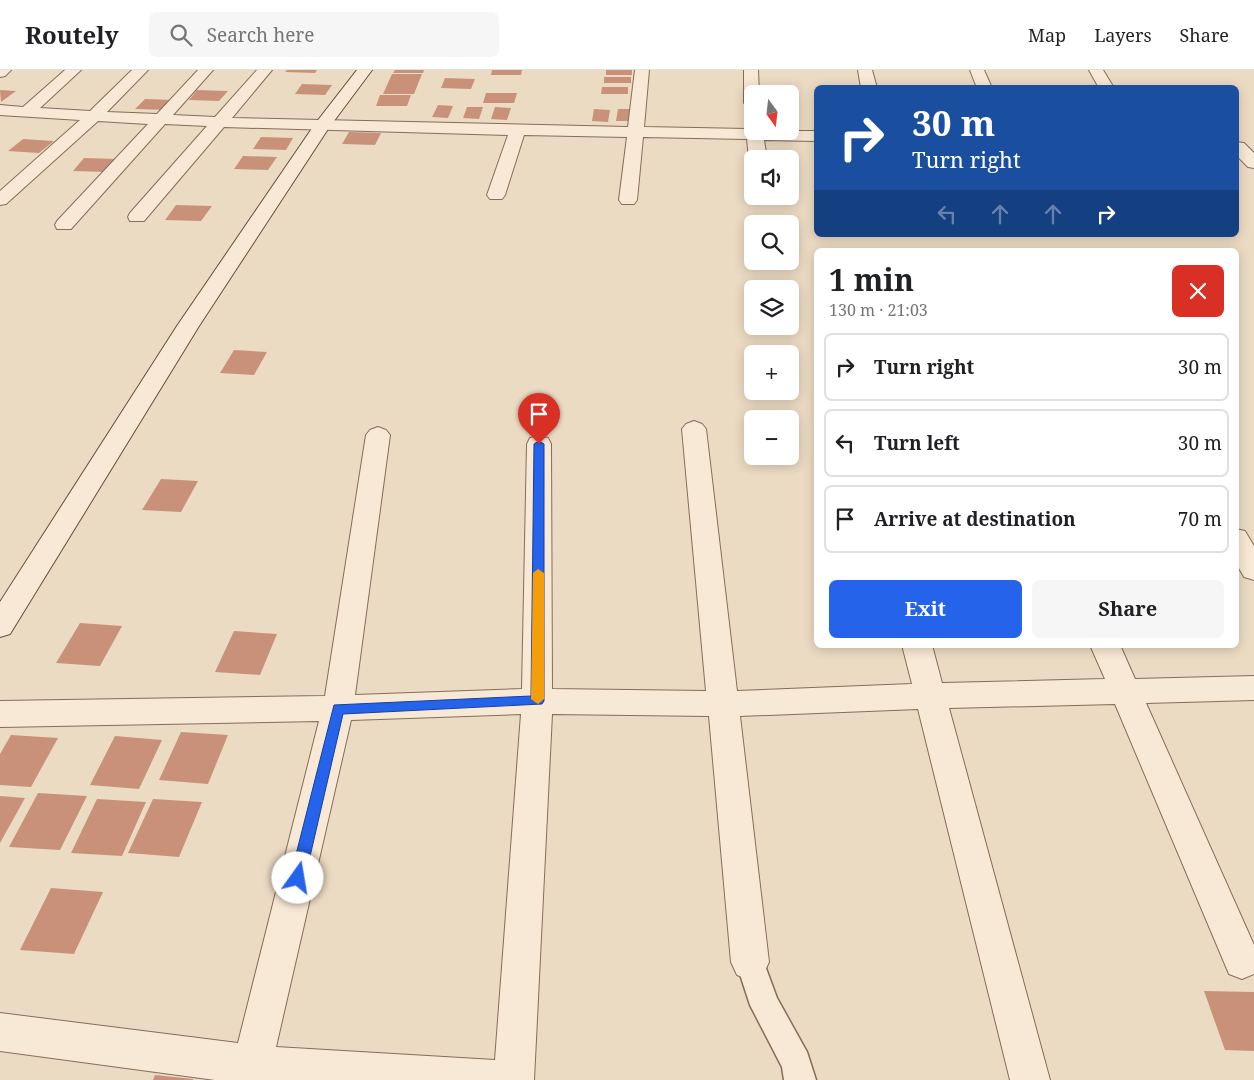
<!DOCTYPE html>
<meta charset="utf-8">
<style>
:root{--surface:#fff;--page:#f6f6f6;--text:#202124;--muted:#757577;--line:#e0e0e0;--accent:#2563eb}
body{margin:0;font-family:"Noto Serif",serif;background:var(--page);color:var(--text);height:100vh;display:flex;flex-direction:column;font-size:19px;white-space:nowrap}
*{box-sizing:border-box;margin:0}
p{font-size:16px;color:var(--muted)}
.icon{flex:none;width:28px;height:28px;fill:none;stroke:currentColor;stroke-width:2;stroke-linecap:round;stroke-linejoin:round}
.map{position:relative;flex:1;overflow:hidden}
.side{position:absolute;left:814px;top:178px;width:425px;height:400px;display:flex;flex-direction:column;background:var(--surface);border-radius:8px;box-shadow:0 2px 12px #0003}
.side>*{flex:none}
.hud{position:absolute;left:814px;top:15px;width:425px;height:152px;border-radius:8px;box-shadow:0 2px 12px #0003;background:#1a4fa0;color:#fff;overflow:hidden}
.needle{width:32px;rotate:165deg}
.tools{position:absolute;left:744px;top:15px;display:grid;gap:10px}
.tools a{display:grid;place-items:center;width:55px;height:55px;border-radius:8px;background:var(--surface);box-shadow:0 2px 12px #0003;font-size:25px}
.pin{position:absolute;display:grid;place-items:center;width:42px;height:42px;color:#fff;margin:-51px -21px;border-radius:50% 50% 50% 0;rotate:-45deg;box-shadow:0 0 5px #0007}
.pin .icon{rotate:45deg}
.me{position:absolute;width:55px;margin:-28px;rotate:13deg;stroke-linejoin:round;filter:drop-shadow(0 0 4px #0008)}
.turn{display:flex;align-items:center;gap:18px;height:105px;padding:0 15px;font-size:22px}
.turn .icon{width:65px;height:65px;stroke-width:2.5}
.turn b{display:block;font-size:35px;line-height:42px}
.lanes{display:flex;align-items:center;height:48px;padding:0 15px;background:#0003;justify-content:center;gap:25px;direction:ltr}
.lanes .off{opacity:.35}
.round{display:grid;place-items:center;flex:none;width:52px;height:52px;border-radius:8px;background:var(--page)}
.summary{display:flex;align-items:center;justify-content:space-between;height:85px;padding:0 15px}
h1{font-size:30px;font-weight:700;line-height:38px}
.cta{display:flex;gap:10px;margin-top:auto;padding:10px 15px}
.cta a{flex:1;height:58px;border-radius:8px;background:var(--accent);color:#fff;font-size:20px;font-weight:700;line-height:58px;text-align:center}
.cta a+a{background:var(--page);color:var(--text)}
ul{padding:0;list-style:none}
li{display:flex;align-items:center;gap:15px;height:68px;margin:0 10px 8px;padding:0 5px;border:2px solid var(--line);border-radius:8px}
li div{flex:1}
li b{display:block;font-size:19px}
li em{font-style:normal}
header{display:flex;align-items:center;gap:30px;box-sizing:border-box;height:70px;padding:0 25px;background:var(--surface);border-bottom:1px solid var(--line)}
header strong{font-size:24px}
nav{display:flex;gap:28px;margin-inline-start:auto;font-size:18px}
.search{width:350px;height:45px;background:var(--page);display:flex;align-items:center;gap:12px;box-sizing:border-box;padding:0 18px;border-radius:8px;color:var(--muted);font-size:19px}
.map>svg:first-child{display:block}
</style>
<header>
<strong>Routely</strong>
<div class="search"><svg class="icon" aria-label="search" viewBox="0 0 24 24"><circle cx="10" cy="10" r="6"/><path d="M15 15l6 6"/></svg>Search here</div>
<nav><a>Map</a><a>Layers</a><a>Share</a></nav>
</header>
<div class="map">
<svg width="1254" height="1010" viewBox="0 0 1254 1010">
<rect width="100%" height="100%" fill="#ecdbc3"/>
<path fill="#c9917a" d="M287,0H317L315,3L285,2Z
M395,0H424L423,3H393Z
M492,0H522L521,5H491Z
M606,0H632V5H606Z
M392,4H422L414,24H383Z
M604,7H631V13H604Z
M445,8L475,9L471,19L441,18Z
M302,14L332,15L325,25L295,24Z
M602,17H628V24H601Z
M0,20L16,21L1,32Z
M197,20L228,21L219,31L189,30Z
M486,23H517L514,33H483Z
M380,25H411L407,36H376Z
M145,29L175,30L166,40L135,39Z
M438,35L453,36L448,48L432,47Z
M467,37H483L479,49L463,48Z
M495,37L511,38L507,50L491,49Z
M594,39L610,40L608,52L592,51Z
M618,39H634L633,51H616Z
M349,62L381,63L375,75L342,74Z
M261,67L293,68L286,80L253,79Z
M23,69L54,71L39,83L8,81Z
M243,86L277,87L268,100L234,99Z
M84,88L118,89L106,102L73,101Z
M176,135L212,136L201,151L165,150Z
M234,280L267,282L254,305L220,303Z
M161,409L198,411L181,442L142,440Z
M80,553L122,556L100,596L56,593Z
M234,561L277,564L260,605L215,602Z
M181,662L228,665L208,714L159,710Z
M11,665L58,668L31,717L0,715V684Z
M115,666L162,670L139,719L90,715Z
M38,723L87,726L60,780L9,777Z
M0,726L25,728L0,773Z
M97,729L146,732L122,786L71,783Z
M153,729L202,732L179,787L128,783Z
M51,818L103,822L74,884L20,880Z
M1204,921L1254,922V981L1225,980Z
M155,1005L193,1009V1010H153Z"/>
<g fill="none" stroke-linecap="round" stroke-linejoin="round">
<defs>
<path id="lane" d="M750,878L760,882L777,928L807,982L816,1010H784L782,997L750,935L736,892L740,882Z"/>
<path id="street" d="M0,0H11L5,6L0,7Z
M65,0H81L40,38L90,41L132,0H148L107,42L157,44L198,0H213L173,45L215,47L257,0H272L232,48L628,57L635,0H649L644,57L747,59L752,56V61H816V71L764,70L767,89H752V93L749,89L747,69L643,67L637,130L634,134H622L619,130L627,67L524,65L505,125L502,129H490L487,125L508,65L224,57L144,151H130L128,147L130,143L207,56L165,54L71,159H57L55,155L57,151L148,54L98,51L6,134L0,135V121L80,50L0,45V35L23,37Z
M744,0H758L759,24H752V38L744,33Z
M858,0H872L877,18H861Z
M970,0H984L992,18H977Z
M1089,0H1103L1114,18H1099Z
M1236,72L1244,73L1254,83V98L1248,97L1236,85Z
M694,351L702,354L706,359L737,621L912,614L902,575H932L942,613L1105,609L1090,575H1120L1135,609L1254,606V630L1146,633L1254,875V904L1242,909L1229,904L1115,634L949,638L1050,1010H1010L918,639L740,646L769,892L763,905L750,910L737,905L731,892L709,646L552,644L534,1010H215L0,981V943L238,973L319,651L0,657V631L325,626L366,365L370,360L378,357L386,360L390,365L355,625L522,619L527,374L530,368L539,366L548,368L551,374L552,619L706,621L682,359L686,354ZM521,644L495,990L276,977L351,650Z
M1236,459L1245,461L1254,476V510L1244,507L1236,493Z"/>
<path id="secondary" d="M357,0H372L328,59L199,256L10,564L0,567V532L177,256L315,54Z"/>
</defs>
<use href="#lane" stroke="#866c5a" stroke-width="3"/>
<use href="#street" stroke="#866c5a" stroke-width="2"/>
<use href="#secondary" stroke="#684d3d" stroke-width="2"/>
<use href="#lane" fill="#f7e9d5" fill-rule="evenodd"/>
<use href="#street" fill="#f7e9d5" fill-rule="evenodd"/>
<use href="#secondary" fill="#f7e9d5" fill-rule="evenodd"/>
</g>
<path fill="#2563eb" stroke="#184099" d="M539,371L544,374V631L542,634L343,644L305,808L303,812L298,814L292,812L290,808L334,635L531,626L534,374Z"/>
<path fill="#f59e0b" d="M538,499L544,503V629L538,634L531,629L533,503Z"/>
</svg>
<div class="tools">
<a><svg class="needle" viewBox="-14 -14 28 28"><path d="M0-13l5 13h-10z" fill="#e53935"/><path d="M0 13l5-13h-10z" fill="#757577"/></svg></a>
<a><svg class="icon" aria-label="sound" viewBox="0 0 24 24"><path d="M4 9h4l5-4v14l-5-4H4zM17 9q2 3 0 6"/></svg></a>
<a><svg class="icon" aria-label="search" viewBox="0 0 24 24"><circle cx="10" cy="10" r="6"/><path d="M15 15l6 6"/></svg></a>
<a><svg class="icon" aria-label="layers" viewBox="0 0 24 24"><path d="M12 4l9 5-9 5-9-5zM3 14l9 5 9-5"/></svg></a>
<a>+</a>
<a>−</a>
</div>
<div class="pin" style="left:539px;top:374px;background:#d93025"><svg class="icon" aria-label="arrive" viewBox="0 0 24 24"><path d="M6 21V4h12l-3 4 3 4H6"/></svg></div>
<svg class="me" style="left:298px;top:808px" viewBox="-20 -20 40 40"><circle r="19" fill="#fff"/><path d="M0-13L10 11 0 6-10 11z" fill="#2563eb"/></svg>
<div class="hud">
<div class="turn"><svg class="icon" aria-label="right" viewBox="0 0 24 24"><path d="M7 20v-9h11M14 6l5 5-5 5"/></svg><div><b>30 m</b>Turn right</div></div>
<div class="lanes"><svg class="icon off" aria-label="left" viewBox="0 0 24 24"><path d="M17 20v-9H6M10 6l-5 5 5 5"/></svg><svg class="icon off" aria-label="ahead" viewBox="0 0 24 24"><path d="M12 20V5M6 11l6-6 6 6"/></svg><svg class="icon off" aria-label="ahead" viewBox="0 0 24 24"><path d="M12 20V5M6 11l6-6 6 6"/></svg><svg class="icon" aria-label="right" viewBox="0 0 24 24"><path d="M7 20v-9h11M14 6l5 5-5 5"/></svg></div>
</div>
<section class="side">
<div class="summary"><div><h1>1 min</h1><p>130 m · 21:03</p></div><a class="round" style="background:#d93025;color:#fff"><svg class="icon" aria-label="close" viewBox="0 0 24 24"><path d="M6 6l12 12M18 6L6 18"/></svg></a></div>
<ul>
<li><svg class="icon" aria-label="right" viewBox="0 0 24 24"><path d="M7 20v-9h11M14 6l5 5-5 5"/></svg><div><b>Turn right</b></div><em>30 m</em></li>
<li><svg class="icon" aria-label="left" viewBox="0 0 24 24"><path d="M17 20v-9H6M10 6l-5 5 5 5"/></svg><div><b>Turn left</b></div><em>30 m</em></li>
<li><svg class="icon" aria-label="arrive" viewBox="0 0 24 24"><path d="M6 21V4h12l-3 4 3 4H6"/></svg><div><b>Arrive at destination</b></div><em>70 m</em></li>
</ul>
<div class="cta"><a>Exit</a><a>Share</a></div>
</section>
</div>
